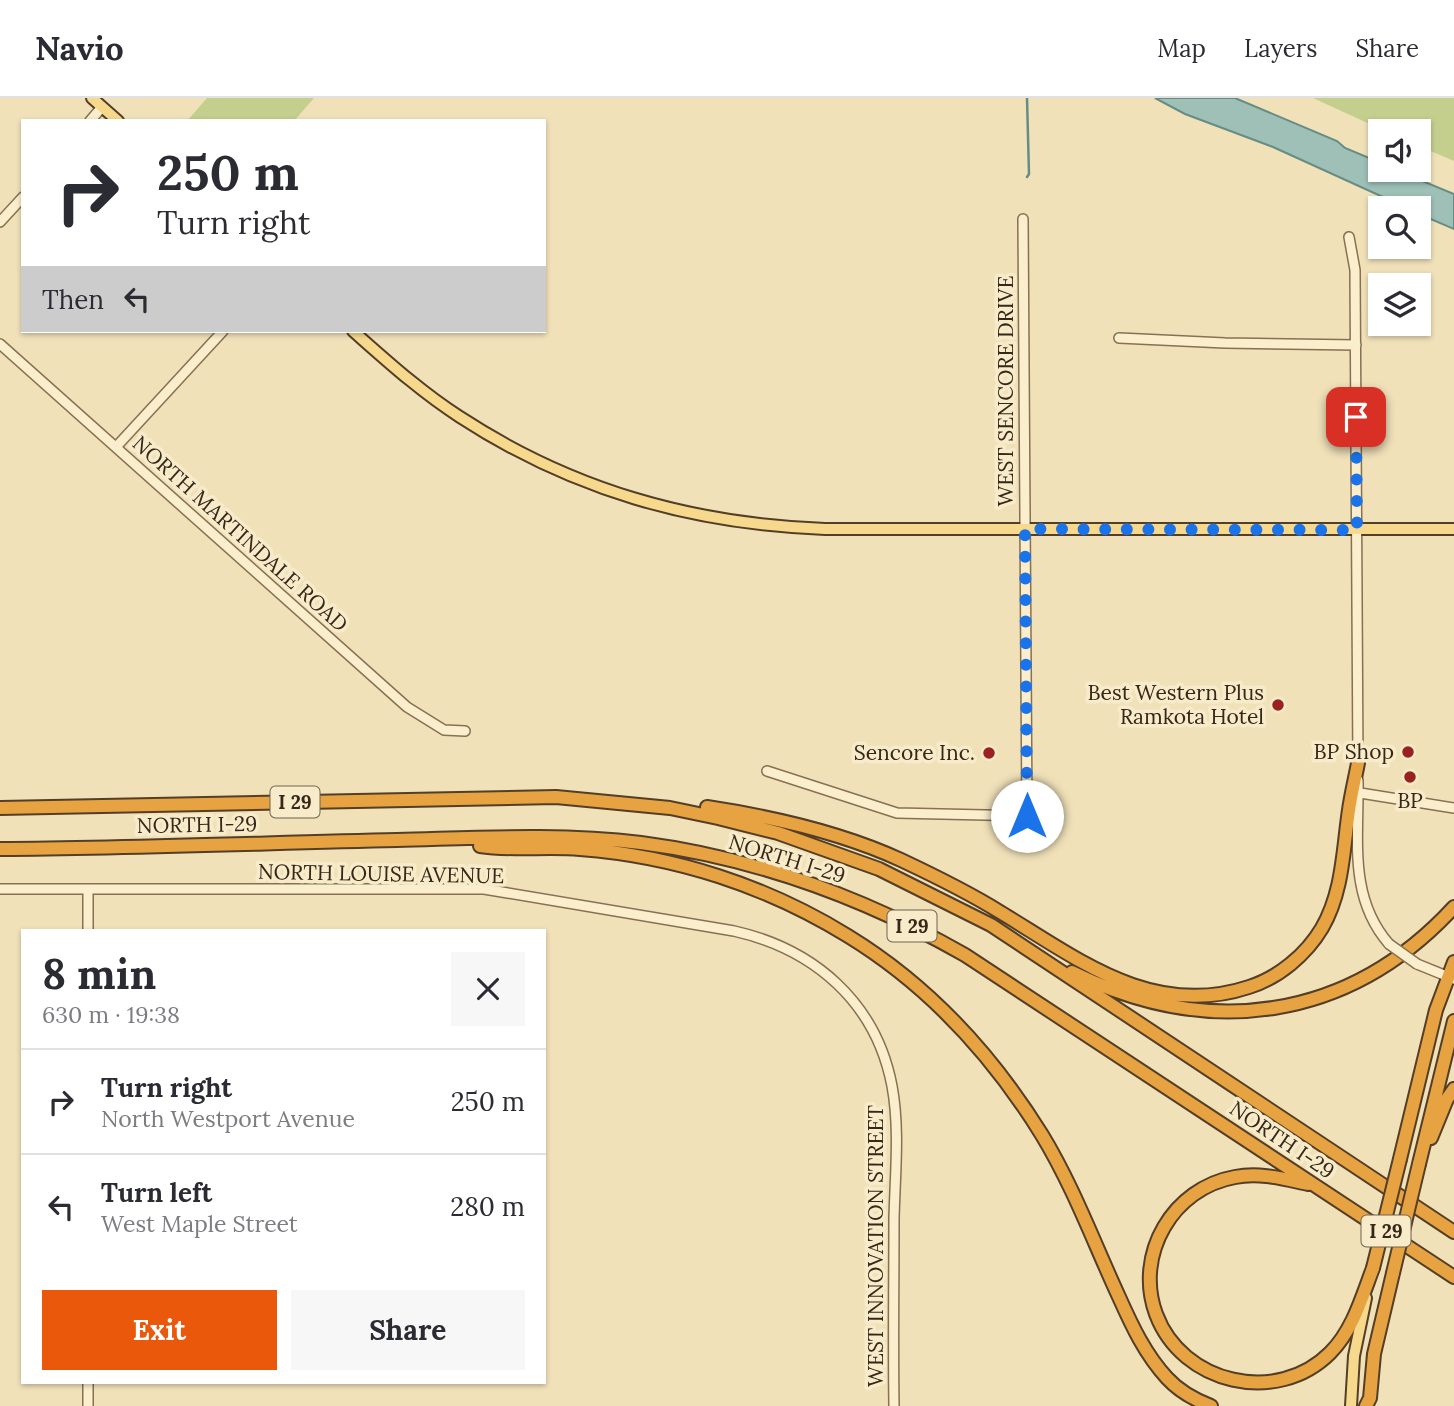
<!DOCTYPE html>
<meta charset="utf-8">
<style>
:root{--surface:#fff;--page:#f7f7f7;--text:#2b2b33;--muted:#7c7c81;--line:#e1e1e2;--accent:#ea580c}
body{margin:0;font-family:Lora,serif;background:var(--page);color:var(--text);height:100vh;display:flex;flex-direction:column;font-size:26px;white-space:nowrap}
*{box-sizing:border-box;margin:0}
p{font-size:23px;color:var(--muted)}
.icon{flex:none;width:38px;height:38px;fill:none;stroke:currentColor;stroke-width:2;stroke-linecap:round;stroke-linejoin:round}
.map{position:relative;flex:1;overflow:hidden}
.drawer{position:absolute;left:21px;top:831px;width:525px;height:455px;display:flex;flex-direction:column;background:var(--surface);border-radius:0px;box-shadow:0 2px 5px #0004}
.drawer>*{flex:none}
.hud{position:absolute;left:21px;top:21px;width:525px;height:214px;border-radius:0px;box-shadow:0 2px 5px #0004;background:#fff;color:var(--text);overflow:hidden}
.buttons{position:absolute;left:1368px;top:21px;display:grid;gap:14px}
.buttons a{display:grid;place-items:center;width:63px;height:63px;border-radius:0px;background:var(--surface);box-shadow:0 2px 5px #0004;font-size:35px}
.pin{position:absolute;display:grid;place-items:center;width:60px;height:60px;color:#fff;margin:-30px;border-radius:14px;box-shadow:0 4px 10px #0006}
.me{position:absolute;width:77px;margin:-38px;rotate:0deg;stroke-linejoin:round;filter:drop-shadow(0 0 5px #0008)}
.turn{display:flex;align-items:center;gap:24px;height:147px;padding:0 21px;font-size:32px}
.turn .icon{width:91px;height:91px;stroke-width:2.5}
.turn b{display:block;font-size:49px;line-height:60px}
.then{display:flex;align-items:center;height:66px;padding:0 21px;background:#0003;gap:14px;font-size:26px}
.round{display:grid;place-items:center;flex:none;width:74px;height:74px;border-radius:0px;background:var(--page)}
.head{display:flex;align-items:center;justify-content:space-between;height:119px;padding:0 21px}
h1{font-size:42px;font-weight:800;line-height:52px}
.cta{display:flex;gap:14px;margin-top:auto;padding:14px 21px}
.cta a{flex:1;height:80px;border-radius:0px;background:var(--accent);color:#fff;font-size:28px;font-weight:800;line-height:80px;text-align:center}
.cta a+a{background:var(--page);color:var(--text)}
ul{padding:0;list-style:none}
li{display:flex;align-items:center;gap:21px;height:105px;padding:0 21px;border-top:2px solid var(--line)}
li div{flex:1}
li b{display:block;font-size:26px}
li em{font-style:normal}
header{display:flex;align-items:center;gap:42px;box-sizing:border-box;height:98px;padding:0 35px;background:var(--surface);border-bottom:2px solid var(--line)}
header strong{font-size:33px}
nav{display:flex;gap:38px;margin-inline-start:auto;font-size:24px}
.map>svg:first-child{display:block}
</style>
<header>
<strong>Navio</strong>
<nav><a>Map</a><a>Layers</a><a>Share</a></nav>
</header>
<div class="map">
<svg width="1454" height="1308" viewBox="0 0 1454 1308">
<rect width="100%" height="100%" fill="#f0e1b9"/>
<path fill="#c4ce8d" d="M207,0H314L294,23H187Z
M1313,0H1454V63L1419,48V33H1385Z"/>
<path fill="#9ec0b7" stroke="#668d84" stroke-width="2" d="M1155,0H1235L1337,43L1345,50L1381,65V72H1396L1454,96V131L1419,116V110H1407L1273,49L1185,16Z"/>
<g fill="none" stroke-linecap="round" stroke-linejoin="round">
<path stroke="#668d84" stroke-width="2.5" d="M1027,0L1029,76L1027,79"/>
<defs>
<path id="minor" d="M90,23L102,9
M0,124L23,99
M1349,139L1355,172L1358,668
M1119,240L1225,245L1356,247
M0,246L407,609L444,632L465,633
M116,349L223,233
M767,673L897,715L1027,718L1023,121
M1358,682C1359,741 1348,799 1389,846
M1354,694L1454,710
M0,791H484L734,833C814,851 876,904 892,988C900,1031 895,1077 894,1121C894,1183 893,1246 894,1308
M88,833V792
M1417,866L1454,881
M88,1308V1284"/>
<path id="major" d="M92,0L118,23
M353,233C387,263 421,294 460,319C572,392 692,426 825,431H1454
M1351,1308L1354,1258L1366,1200"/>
<path id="highway" d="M707,709C773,719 840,734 901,762C935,778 968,794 1000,814C1078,861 1152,921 1249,889C1278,880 1306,857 1322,830C1343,794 1343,752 1349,712C1351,697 1355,681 1358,665
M0,710L556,699L670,710L718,720L778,735L879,771L991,827L1454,1134
M480,748C512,753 547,748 580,751C675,758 767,788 848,838C928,887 993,958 1042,1037C1073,1088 1094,1145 1119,1199C1132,1228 1145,1256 1167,1280C1179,1293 1195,1302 1211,1308
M0,751C132,750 265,745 397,742C479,740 560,735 641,745C755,760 865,800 965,857L1454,1179
M1072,874C1209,942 1349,923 1454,809
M1431,1040L1447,1001L1454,991
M1400,1061L1436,912L1454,864
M1419,1066L1454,923
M1308,1086C1284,1081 1260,1074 1235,1079C1173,1090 1134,1156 1156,1216C1182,1286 1277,1308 1330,1255C1353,1232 1362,1199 1373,1170
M1366,1308L1370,1300L1374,1256L1393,1175"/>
</defs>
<use href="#minor" stroke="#877053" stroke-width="12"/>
<use href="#major" stroke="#533e28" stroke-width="14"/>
<use href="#highway" stroke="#533e28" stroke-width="16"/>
<use href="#minor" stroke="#fbeecc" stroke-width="9"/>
<use href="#major" stroke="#f7d98d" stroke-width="10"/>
<use href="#highway" stroke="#e7a342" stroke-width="12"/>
<defs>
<path id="minor-bridge" d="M1389,846L1417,866"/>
<path id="highway-bridge" d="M1373,1170L1400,1061
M1393,1175L1419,1066"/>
</defs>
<use href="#minor-bridge" stroke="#877053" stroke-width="12" stroke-linecap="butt"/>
<use href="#highway-bridge" stroke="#533e28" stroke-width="16" stroke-linecap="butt"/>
<use href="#minor-bridge" stroke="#fbeecc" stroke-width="9"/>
<use href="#highway-bridge" stroke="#e7a342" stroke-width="12"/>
</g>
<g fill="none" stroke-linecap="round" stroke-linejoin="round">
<path stroke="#1a73e8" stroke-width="12" stroke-dasharray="0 21.6" d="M1027,718L1025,431L1357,432L1356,319"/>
</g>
<g fill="#992220" stroke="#f7ebc9" stroke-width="2.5">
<circle cx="1278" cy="607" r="7"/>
<circle cx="1408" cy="654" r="7"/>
<circle cx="989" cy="655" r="7"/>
<circle cx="1410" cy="679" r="7"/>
</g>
<g text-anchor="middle" stroke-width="7" stroke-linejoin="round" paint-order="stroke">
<g fill="#f7ebc9" stroke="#6f624e" stroke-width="2">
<rect x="270.5" y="688.5" width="49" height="31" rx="5"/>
<rect x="887.5" y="812.5" width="49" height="31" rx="5"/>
<rect x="1361.5" y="1117.5" width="49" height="31" rx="5"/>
</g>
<g font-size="19" font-weight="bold" fill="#352719">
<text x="295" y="711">I 29</text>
<text x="912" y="835">I 29</text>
<text x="1386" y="1140">I 29</text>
</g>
<g font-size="21" fill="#352719" stroke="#f7ebc9">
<text transform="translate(1006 293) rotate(-90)" y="7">WEST SENCORE DRIVE</text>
<text transform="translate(240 436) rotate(42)" y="7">NORTH MARTINDALE ROAD</text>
<text transform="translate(197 727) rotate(-1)" y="7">NORTH I-29</text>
<text transform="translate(787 761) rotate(17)" y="7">NORTH I-29</text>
<text transform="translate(381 776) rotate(1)" y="7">NORTH LOUISE AVENUE</text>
<text transform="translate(1282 1042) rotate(34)" y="7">NORTH I-29</text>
<text transform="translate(876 1148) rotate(-90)" y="7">WEST INNOVATION STREET</text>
</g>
<g font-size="21" fill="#352719" stroke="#f7ebc9" text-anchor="end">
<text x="1264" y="602">Best Western Plus<tspan x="1264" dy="24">Ramkota Hotel</tspan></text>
<text x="1394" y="661">BP Shop</text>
<text x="975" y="662">Sencore Inc.</text>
<text x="1410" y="710" text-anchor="middle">BP</text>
</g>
</g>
</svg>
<div class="buttons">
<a><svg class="icon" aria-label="sound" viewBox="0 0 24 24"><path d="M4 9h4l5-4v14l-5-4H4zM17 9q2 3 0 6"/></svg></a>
<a><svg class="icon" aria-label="search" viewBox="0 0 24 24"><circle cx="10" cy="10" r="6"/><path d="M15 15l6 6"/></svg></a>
<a><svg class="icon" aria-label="layers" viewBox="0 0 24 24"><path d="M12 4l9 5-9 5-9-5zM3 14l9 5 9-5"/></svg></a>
</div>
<div class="pin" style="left:1356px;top:319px;background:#d93025"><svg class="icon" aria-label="arrive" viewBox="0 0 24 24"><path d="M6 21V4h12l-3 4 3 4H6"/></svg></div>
<svg class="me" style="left:1027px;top:718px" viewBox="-20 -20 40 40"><circle r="19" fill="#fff"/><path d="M0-13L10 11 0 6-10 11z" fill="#1a73e8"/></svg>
<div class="hud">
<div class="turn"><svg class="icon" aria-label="right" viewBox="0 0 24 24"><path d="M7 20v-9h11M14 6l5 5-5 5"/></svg><div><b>250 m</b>Turn right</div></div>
<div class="then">Then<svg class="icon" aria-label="left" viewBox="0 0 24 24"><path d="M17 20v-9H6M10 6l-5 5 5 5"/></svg></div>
</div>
<section class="drawer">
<div class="head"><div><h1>8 min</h1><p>630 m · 19:38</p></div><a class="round"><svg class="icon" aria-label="close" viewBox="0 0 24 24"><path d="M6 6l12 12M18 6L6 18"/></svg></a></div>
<ul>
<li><svg class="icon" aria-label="right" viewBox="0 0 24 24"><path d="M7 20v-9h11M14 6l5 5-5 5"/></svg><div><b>Turn right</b><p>North Westport Avenue</p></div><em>250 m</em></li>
<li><svg class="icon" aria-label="left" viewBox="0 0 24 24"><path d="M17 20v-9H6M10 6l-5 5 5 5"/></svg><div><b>Turn left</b><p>West Maple Street</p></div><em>280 m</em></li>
</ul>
<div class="cta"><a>Exit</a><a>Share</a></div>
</section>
</div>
